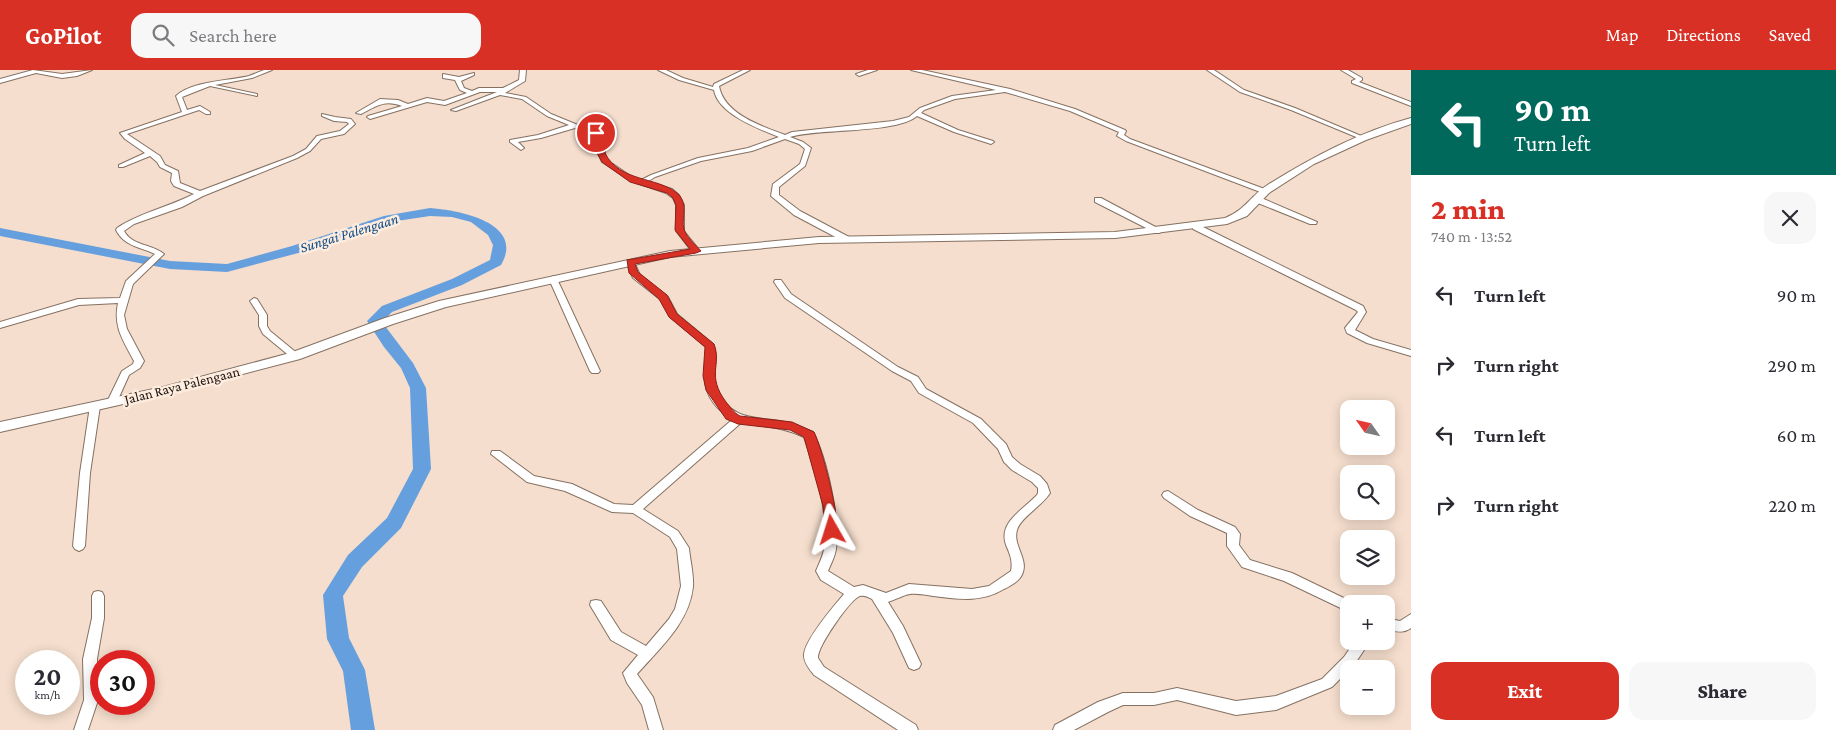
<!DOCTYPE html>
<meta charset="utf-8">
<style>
:root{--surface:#fff;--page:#f7f7f7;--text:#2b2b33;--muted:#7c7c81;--accent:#d93025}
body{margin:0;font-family:"Crimson Pro",serif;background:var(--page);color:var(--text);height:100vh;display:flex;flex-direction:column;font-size:19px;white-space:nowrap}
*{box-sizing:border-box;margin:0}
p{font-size:16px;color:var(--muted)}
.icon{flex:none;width:28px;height:28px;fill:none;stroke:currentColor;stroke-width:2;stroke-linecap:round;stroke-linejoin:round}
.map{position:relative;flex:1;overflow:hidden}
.panel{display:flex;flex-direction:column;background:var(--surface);width:425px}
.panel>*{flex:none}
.banner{background:#00695c;color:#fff;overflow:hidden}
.needle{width:32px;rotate:304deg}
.tools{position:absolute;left:1340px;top:330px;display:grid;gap:10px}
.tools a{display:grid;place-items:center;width:55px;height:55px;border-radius:10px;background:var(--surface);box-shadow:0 2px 12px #0003;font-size:25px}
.speed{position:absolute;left:15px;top:580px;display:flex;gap:10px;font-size:25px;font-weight:700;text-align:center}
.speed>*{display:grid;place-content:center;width:65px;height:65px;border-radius:50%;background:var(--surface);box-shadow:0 2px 12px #0003;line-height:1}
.speed small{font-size:12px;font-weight:400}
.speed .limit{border:8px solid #d22;background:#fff;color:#111}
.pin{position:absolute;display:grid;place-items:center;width:42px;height:42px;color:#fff;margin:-21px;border:2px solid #fff;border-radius:50%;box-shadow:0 1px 5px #0007}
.me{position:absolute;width:55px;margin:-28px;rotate:354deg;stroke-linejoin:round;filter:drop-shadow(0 0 4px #0008)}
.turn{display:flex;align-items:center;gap:18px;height:105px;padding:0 20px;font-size:22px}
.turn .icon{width:65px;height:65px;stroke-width:2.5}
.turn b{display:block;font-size:35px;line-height:42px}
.round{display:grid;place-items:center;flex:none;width:52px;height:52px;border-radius:15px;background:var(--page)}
.overview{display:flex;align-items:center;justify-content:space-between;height:85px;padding:0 20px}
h1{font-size:30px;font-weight:800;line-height:38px;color:var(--accent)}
.action{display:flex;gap:10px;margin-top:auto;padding:10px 20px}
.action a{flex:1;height:58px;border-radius:15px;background:var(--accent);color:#fff;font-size:20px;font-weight:800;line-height:58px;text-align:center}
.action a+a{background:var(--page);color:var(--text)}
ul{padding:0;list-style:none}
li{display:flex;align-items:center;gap:15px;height:70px;padding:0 20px}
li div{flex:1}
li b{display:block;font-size:19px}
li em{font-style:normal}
header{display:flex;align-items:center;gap:30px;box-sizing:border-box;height:70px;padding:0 25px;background:var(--accent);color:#fff}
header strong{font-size:24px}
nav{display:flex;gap:28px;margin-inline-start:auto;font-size:18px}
.search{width:350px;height:45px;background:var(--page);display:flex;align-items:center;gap:12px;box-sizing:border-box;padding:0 18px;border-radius:15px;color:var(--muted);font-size:19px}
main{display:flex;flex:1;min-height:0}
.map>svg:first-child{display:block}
</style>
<header>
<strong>GoPilot</strong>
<div class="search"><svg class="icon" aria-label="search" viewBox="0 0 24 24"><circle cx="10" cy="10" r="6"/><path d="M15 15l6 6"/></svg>Search here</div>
<nav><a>Map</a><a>Directions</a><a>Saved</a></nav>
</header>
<main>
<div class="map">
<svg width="1411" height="660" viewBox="0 0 1411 660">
<rect width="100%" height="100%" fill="#f5decd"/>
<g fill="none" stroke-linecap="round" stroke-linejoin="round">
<path fill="#669fdd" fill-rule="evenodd" d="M430,138C457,140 526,152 501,195L462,215L392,242L382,252L413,293L426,318L431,399L401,458L362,497L343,526L349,568L365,600L375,660H351L343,601L327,569L323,525L348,485L387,448L413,399L410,318L401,298L384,277L367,251L382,236L452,209L490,190L493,175L488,165L471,152L452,147L430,146L390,152L302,182L227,202L170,199L0,166V158L170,191L227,194L292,176L384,146Z"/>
<defs>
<path id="street" d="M33,0L62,4L92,0L77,6L62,8L36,3L0,13V9Z
M264,0H272L252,8L215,15L257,24V26L210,16L182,27L187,40L200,36L210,42V44H206L199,40L127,64L160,86L165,95L178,101L180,113L200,121L293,86L306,79L317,66L340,61L349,54L347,52L334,51L322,46V44L335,47L351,49L355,54L344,64L321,69L310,81L297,88L203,126L182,137L134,154L124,161C132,176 152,174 164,184L133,214L124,245L127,259L144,291L140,298L129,305L116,334H108L107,332L122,301L133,294L134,291C123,270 113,257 118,233L79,235L0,258V252L78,229L120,228L126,211L155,184C140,177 124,176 116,160L117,158C139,143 169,137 194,124L174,116L171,111L172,103L160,97L157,92L150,86L123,97H119V95L145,83L125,69L120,63L182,42L176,26C192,11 228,11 249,6C254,4 259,2 264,0Z
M520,0H526L525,11L505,23L526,27L551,44L607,67L604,83L607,90L635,109L641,110L651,105L698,88L748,78L779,67C759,59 718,44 714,20L679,10L658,0H666L683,8L713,17L714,14L743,0H750L719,16C724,44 761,56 785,65L792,62L893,51L909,47L920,38L952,26L996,20L911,0H922L1010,19L1075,39L1125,60L1126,61L1124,65L1130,69L1270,121L1263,123L1126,71L1117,66L1119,62L1070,41L1005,22L955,29L924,40L921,43L958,60L993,71L994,72L991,74L954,62L917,46C896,64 820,58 790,67L803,72L811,78L805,96L779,117V125L800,141L849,167V171H843L794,145L771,126L773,114L800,94L805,79L799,74L785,69L752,81L701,91L655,107L647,112L672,119L679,125L684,135V161L700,181L696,183H693L676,161V135L673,128L666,123L631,111L602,92L598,83L602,69L575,58L541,68L518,72L524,78L521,80L510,72V70L538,65L569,55L547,46L522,29L500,25L456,41L451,40L497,22H480L445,35L427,32L370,49L367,47L368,46L402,36C385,29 376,36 361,44L356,43L380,29L398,30L408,34L427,28L444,31L467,23L460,20L455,10L443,8V4L459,7L474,3V5L461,11L464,18L472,21L479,18H503L519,10Z
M868,0H877L859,6L856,4Z
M1207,0H1214L1244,20L1295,38L1366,68L1361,69L1291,40L1240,22Z
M1341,0H1348L1362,8V10L1359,12L1411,32V36L1352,13V11L1356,9Z
M1253,127H1259L1317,152L1316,154H1310L1253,131Z
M1095,128H1101L1163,161L1159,163H1156L1095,132Z
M1193,155H1199L1363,236L1366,242L1355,260L1373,269L1411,280V286L1367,273L1347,263L1345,258L1358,242L1356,240L1193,159Z
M627,190H633L640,205L668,227L677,244L713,274C720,289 710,305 717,320C730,349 752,347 780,351C792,353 802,357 813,362C827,389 840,449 836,479C835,486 831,494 828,501L854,517L863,515L886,523L909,514L972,519L989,516L1011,501C1013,491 1010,484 1006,475C998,452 1023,440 1037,425L1038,423V418L1032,412L1012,400L1004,392L998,379L973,353L919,323L911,311L892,301L785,228L774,212L775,210H781L791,224L898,297L918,307L926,319L981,349L1006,374L1012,387L1020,394L1040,406L1047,414L1050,423C1042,436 1021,447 1017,460C1012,477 1032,491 1020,508C1016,513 1010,516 1004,519C981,533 959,529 933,526C926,525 917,523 910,524C903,525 895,530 888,532L903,556L921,594L919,598L914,600L909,598L893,563L872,529C868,527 862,524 858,527C848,533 817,577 818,588L824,597L916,655L918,660H898L814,605C810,600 803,592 804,584C806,568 833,537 844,524L821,510L816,501C819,494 823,486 824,479C830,443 815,401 804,367C784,357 764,357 742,352L643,439L678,461L689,478C690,490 694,505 693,517C689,553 660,578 637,604L653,627L663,660H649L642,635L627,613L623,603L638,585L611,570L590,535L591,531L596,530L601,531L621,562L646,576L669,549L675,539L681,516L677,479L670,467L633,443L612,442L565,421L527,412L491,384L492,381H500L534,406L572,414L614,434L633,435L733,349C718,342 705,326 705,309C704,298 707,288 706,277L670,247L661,230L633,208L626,192Z
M553,206L557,209L600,301L598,303H592L590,301L549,209Z
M254,228L257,229L267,245V256L270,261L298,284L300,286L298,288H292L263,264L259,256V245L250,231Z
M95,333L100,336L90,403L85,476L83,479L79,481L75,479L73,476L80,403L90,336Z
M1168,421L1198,440L1235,457L1240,464L1239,475L1250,490L1292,503L1354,533L1349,534V542L1284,511L1242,497L1227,476V463L1190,446L1164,428L1162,425L1164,422Z
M98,521L102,522L104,526V548L97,589L98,630L88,660H74L84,630L83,589L92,548V526L94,522Z
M1411,544V558C1403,564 1396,561 1386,560V548L1400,551Z
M1355,571H1370L1354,595L1332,617L1276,640L1236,645L1177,630L1154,635H1123L1108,642L1074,660H1053L1055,655L1098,632L1123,623H1154L1177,618L1236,631L1276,626L1322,609L1344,587Z"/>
<path id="secondary" d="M1411,48V54L1366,70L1314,94L1269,123L1247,146L1227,154L1115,168L819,173L670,187L446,237L393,254L300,289L163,325L0,362V352L163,317L290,283L385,248L439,231L670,181L819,167L1115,162L1225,148C1245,140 1250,127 1266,116C1311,88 1359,62 1411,48Z"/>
</defs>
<use href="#street" stroke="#857162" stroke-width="2"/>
<use href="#secondary" stroke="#857162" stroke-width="2"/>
<use href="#street" fill="#fff" fill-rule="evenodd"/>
<use href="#secondary" fill="#fff" fill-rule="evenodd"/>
</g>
<path fill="#d93025" stroke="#8d1f18" d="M593,62H598L609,69L605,83C619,112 658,107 677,123C689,134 681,147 684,159C686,167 696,175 701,181L696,183L635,194L638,202L667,225L677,244L714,274C722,295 706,305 726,332C731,338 734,343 740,346L792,352L814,362C821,375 842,453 836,464L832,466L825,460L823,436L804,367L790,360L738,354L726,349L706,320L703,306L705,277L669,247L659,229L629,203L627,190L690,179L675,160L676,135L673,128L667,123L630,112L602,92L597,83L602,70L593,65Z"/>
<g text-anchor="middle" stroke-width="5" stroke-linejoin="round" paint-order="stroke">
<g font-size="14" fill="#150e08" stroke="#feecdf">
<text transform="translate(182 315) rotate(-14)" y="5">Jalan Raya Palengaan</text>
</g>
<g font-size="15" font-style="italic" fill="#114d86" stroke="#feecdf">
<text transform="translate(349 163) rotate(-17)" y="5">Sungai Palengaan</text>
</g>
</g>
</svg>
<div class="tools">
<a><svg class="needle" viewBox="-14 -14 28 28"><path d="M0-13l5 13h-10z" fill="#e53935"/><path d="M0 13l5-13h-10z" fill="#7c7c81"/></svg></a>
<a><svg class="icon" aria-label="search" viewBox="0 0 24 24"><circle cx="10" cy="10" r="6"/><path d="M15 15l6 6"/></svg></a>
<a><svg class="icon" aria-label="layers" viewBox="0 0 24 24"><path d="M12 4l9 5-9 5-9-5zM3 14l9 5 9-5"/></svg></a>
<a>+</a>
<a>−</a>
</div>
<div class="speed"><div>20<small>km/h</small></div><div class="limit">30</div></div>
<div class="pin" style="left:596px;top:63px;background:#d93025"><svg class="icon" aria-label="arrive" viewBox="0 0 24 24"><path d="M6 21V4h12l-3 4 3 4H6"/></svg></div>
<svg class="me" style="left:832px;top:460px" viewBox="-20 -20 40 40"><path d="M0-17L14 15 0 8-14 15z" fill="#d93025" stroke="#fff" stroke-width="4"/></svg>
</div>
<section class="panel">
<div class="banner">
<div class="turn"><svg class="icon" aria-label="left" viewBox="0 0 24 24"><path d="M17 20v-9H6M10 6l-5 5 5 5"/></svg><div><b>90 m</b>Turn left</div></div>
</div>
<div class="overview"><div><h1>2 min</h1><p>740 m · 13:52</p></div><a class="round"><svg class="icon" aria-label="close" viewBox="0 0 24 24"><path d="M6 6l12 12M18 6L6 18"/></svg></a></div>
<ul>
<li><svg class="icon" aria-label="left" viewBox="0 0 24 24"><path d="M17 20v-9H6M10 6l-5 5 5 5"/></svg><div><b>Turn left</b></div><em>90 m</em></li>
<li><svg class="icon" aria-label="right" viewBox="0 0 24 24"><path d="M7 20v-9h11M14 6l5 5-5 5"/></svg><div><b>Turn right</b></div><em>290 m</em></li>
<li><svg class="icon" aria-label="left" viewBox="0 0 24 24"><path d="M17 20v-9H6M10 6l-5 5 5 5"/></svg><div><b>Turn left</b></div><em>60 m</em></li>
<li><svg class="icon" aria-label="right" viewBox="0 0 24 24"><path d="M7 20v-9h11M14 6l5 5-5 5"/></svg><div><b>Turn right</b></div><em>220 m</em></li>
</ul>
<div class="action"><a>Exit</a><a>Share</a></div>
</section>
</main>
